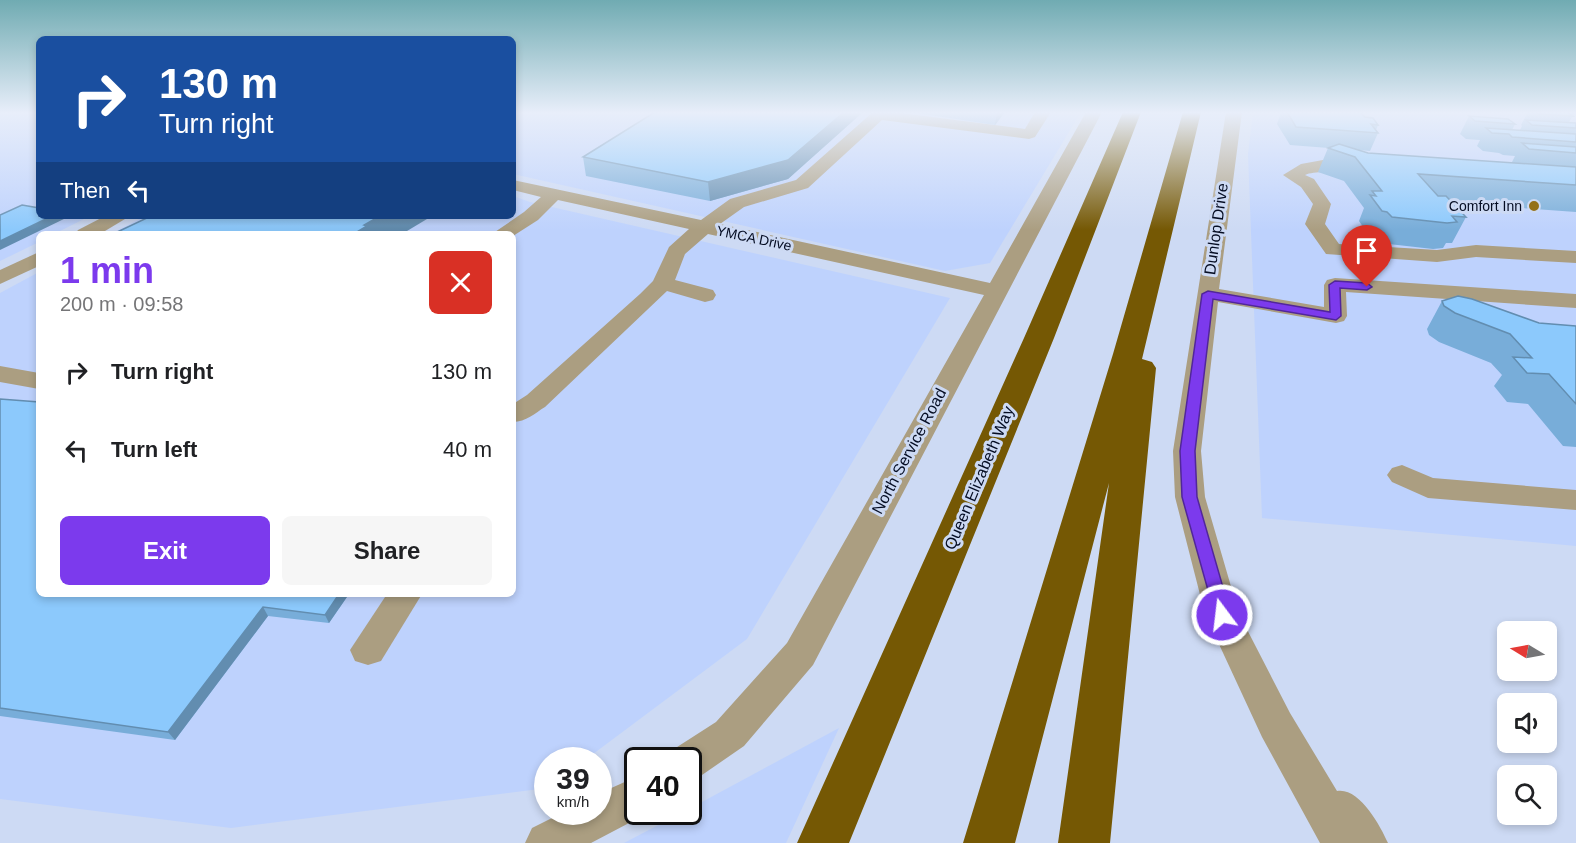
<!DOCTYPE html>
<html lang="en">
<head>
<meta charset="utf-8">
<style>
	body { margin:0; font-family:Arial,sans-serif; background:#f6f6f6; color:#202124; height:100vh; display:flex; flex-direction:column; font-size:22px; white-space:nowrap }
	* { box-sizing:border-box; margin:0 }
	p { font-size:20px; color:#757577 }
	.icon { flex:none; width:33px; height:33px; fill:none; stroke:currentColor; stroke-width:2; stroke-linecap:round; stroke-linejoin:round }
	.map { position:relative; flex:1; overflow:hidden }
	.details { position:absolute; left:36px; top:231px; width:480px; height:366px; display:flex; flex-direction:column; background:#fff; border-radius:9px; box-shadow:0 3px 9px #0003 }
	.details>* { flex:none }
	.hud { position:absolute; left:36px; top:36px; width:480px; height:183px; border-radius:9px; box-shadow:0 3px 9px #0003; background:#1a4fa0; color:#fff; overflow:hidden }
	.needle { width:39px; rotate:280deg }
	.fabs { position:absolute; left:1497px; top:621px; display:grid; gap:12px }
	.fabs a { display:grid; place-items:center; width:60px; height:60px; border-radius:9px; background:#fff; box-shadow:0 3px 9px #0003; font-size:30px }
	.speed { position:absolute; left:534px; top:747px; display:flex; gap:12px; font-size:30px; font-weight:700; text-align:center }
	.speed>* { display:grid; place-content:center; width:78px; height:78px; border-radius:50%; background:#fff; box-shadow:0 3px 9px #0003; line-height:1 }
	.speed small { font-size:15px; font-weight:400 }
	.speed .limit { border:3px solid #111; border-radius:9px; background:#fff; color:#111 }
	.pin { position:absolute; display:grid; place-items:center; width:51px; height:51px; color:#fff; margin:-62px -26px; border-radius:50% 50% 50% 0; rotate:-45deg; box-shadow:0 0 6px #0007 }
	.pin .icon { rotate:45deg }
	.me { position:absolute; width:66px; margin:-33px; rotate:345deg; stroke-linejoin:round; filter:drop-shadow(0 0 4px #0008) }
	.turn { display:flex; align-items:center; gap:21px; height:126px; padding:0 24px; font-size:27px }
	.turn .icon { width:78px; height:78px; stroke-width:2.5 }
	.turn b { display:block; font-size:42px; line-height:51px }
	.then { display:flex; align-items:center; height:57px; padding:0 24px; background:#0003; gap:12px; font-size:22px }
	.round { display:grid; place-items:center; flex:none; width:63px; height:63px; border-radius:9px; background:#f6f6f6 }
	.head { display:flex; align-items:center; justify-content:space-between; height:102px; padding:0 24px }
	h1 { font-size:36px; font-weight:700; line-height:45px; color:#7c3aed }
	.button { display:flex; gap:12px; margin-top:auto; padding:12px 24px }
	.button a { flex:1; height:69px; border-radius:9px; background:#7c3aed; color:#fff; font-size:24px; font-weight:700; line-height:69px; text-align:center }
	.button a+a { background:#f6f6f6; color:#202124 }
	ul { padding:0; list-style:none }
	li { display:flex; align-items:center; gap:18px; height:78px; padding:0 24px }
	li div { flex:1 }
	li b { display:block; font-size:22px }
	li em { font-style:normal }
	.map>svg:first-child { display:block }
	.built { fill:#bed2fd }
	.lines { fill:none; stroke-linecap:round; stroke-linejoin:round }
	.minor { fill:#ab9e81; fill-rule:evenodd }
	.highway { fill:#755804; fill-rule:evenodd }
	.wall { fill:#78add9 }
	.shaded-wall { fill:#628db0 }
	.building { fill:#8cc9fc; stroke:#628db0; stroke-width:1.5 }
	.route { fill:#7c3aed; stroke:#51269a; stroke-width:1.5 }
	.poi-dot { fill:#947119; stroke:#cddaf4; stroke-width:2 }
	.labels { text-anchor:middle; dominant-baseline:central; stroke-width:6; stroke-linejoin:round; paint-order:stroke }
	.far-poi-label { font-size:14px; fill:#050d23; stroke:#cddaf4; text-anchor:end }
	.far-street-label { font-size:14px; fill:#050d23; stroke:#cddaf4 }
	.street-label { font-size:16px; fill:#050d23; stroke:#cddaf4 }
</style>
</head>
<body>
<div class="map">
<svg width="1576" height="843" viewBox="0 0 1576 843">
	<rect width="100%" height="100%" fill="#cddaf4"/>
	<!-- built -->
	<g class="built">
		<path d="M0,112h39v104h51l-36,18h-15v8l-39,19z"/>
		<path d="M513,112h568l-91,151 -45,8 -432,-97z"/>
		<path d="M1253,112h308l15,6v428l-314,-28 -14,-364z"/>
		<path d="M513,196l17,6 420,96 -203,341 -162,121h-37l-1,28 -316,40 -231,-29v-506l39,-21v322h474v-360h-402l34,-18h368z"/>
		<path d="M839,728l-53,115h-162l59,-31h5l1,-3z"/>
	</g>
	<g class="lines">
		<!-- minor -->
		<g class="minor">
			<path d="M873,112h20l132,17 10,-17h16l-16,25 -6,2 -147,-19 -74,68 -64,19 -24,17 270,59 96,-171h16l-289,553 -69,81 -42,29 -14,5v-20h-19l5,-11 42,-27 71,-79 197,-348 -276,-61 -23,20 -10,26 38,10 3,5 -3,5 -8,2 -38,-11 -122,116c-10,6 -19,15 -32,15v-18l14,-9 113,-101 13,-13 16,-34 20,-18 -131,-29 -20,20 -25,16 -21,-2 32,-22 17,-15 -28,-7v-10l188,40 29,-21 66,-19z"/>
			<path d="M1226,112h16l-23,177 105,18v-22l3,-5 8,-2 241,16v14l-230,-16 1,24 -3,5 -8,2 -118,-21 -17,149 4,46 34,117 51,99 47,78c22,-4 43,34 51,52h-68l-58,-106 -57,-123 -30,-117 -2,-46z"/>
			<path d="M1323,160l34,3 9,5c-8,10 -46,0 -61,7l9,4 17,25 -6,20 14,20 98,6 39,-5 100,6v12l-100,-6 -39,5 -111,-8 -21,-30 8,-20 -12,-17 -18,-12 18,-11z"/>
			<path d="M105,216h25l-30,18h-25l3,-4z"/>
			<path d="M39,252v14l-39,18v-14z"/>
			<path d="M0,366l39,7v16l-39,-7z"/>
			<path d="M1402,465l31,13 143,12v20l-148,-12 -36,-16 -5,-7 5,-7z"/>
			<path d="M387,594h35l-41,67 -13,4 -13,-4 -5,-11z"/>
			<path d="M638,776v36h12l-59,31h-66l7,-15 32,-16h34v-18z"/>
		</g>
		<!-- highway -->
		<g class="highway">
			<path d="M1123,112h18l-87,226 -205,505h-52l227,-505z"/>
			<path d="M1183,112h18l-59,247 10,3 4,6 -46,475h-52l51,-360 -94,360h-52l150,-489z"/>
		</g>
	</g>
	<!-- wall -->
	<g class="wall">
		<path d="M655,112h208l-75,67 -78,22 -124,-25 -3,-19z"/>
		<path d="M910,112h95l-10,13z"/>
		<path d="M1281,112h79l5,5 13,8 -2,5 2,3 -8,18 -11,-1 9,3 144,10v-1l3,-6 -12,-1 -4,-2 -16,-2 -6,-5 3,-6 -14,-1 -6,-5 9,-18 46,8 -3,6h8l2,-4 -1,-1 7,-13h47l-6,10 7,1v89l-124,-9 14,14 -14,26h-6l-3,5 -10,1 -53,-6 -5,-5 -5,-1 -11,-16 5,-13 -20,-27 -26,-9 10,-24h1l-39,-3 -13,-21z"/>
		<path d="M1442,301l97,22 37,3v121l-13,-1 -35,-42 -21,-2 -13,-16 8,-11 -11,-12 -52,-21 -10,-7 -2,-6z"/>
		<path d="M0,399l39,195h310l-20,29 -61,-7 -93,124 -175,-24z"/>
	</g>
	<!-- shaded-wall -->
	<g class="shaded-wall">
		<path d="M844,112h19l-75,67 -78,22 -2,-19z"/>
		<path d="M997,112h8l-10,13z"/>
		<path d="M52,216h13l1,2 -66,32v-9z"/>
		<path d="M380,216h52l-30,18h-46l-1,-1 9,-8z"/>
		<path d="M339,594h10l-20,29 -4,-8z"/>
		<path d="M263,607l5,9 -93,124 -7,-8z"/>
	</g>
	<!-- building -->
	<g class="building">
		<path d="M655,112h189l-56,48 -80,22 -125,-25z"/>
		<path d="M1287,112h73l5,5 8,1 5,7 -7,-1 7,9 -82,-6z"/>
		<path d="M1536,112h31l6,4 -34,-2z"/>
		<path d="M1469,116l39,3 7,5 -40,-3z"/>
		<path d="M1526,120l50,3v5l-44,-3z"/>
		<path d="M1486,128l90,6v8l-64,-5 -3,-3 -17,-1z"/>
		<path d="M1522,143l54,4v6l-47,-4z"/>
		<path d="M1339,144l29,9 208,14v18l-158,-11 20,22h8l20,21 -14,-1 5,6 -10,1 -55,-6 -5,-5 -5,-1 -12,-16 6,1 -4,-5h10l-27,-34 -27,-9z"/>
		<path d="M22,205l17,3v8h13l-52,25v-26z"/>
		<path d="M151,216h229l-16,9 3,1 -12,7 6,1h-248z"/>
		<path d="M1458,296l14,3 67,24 37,3v78l-27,-30 -22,-1 -14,-16 19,1 -22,-24 -55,-21 -11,-7 -2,-5z"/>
		<path d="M0,399l39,3v192h300l-14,21 -62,-8 -95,125 -168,-24z"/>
	</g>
	<!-- sky -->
	<linearGradient id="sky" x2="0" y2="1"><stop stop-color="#70abb2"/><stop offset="0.49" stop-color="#e8eefa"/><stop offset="1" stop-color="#e8eefa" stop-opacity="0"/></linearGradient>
	<rect width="1576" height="230" fill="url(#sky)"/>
	<!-- route -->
	<path class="route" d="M1335,281l32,2 5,4 -5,3 -27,-2 1,28 -5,4 -123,-21 -18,152 2,46 34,118 -3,4h-12l-34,-122 -2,-46 22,-157 6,-3 122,21 -1,-27z"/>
	<!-- markers -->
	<circle class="poi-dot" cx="1534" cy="206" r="6"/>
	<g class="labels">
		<!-- far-poi labels -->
		<g class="far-poi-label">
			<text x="1522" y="206">Comfort Inn</text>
		</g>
		<!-- far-street labels -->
		<g class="far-street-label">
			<text transform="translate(754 238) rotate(12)">YMCA Drive</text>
		</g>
		<!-- street labels -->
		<g class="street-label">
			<text transform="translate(1216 229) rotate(-82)">Dunlop Drive</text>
			<text transform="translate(909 451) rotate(-62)">North Service Road</text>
			<text transform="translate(979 478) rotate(-67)">Queen Elizabeth Way</text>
		</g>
	</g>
</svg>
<div class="fabs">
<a><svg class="needle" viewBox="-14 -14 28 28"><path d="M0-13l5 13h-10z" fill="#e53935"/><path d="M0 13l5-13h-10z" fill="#757577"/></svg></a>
<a><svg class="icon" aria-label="sound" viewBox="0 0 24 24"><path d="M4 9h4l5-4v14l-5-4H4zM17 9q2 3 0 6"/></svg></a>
<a><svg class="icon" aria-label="search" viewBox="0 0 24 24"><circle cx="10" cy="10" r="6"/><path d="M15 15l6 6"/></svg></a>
</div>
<div class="speed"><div>39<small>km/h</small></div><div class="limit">40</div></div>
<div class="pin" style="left:1367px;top:287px;background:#d93025"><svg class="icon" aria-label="arrive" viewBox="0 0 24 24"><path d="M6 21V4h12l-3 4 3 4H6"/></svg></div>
<svg class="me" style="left:1222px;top:615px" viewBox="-20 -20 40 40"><circle r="17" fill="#7c3aed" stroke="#fff" stroke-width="3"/><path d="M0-11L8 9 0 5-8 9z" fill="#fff"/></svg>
<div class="hud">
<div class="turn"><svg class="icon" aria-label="right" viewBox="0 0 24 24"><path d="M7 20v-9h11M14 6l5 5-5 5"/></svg><div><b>130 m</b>Turn right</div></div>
<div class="then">Then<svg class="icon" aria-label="left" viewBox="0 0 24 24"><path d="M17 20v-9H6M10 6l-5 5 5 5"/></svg></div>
</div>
<section class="details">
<div class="head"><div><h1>1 min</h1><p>200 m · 09:58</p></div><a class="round" style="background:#d93025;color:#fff"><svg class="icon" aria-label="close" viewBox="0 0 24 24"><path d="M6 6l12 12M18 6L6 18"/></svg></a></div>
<ul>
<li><svg class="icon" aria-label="right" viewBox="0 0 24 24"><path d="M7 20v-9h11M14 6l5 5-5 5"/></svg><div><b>Turn right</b></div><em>130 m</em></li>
<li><svg class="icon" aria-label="left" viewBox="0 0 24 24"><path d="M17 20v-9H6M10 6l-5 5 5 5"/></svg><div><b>Turn left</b></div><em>40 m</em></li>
</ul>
<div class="button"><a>Exit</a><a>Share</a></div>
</section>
</div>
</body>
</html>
